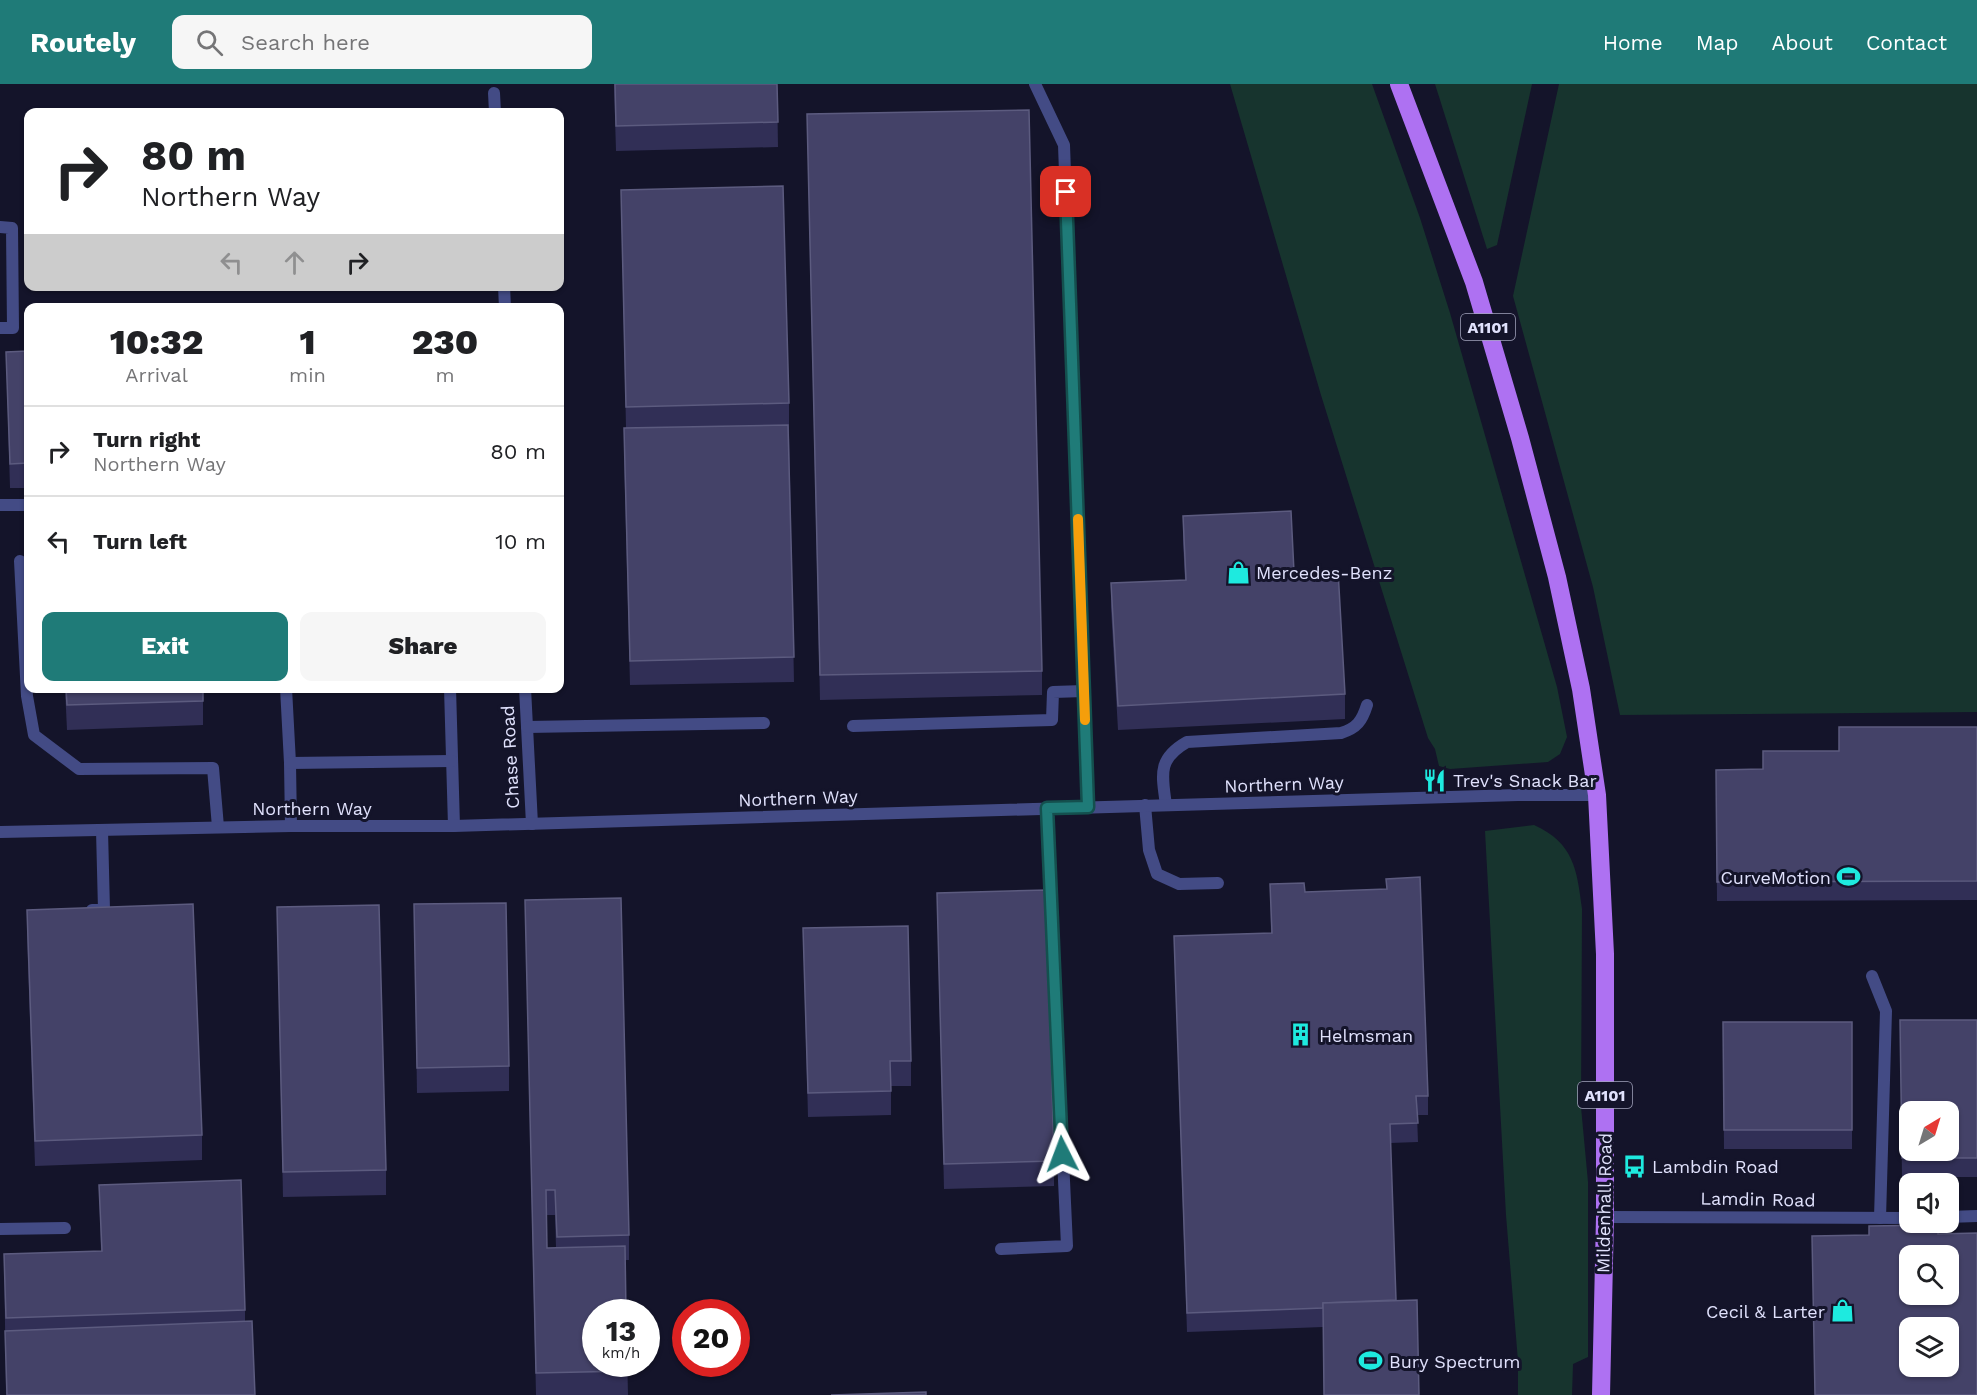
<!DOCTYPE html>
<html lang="en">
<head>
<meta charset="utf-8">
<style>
	body { margin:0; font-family:"Work Sans",sans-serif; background:#f6f6f6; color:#202124; height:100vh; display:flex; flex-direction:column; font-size:22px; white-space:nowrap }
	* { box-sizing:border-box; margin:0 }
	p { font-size:20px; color:#757577 }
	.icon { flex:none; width:33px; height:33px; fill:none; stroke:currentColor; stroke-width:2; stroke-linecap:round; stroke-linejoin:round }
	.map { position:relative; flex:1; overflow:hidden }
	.sheet { position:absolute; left:24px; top:219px; width:540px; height:390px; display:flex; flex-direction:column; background:#fff; border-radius:12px; box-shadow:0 2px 4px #0004 }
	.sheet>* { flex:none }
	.banner { position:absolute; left:24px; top:24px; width:540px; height:183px; border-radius:12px; box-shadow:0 2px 4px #0004; background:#fff; color:#202124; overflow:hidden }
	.needle { width:39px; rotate:38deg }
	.fabs { position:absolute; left:1899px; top:1017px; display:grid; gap:12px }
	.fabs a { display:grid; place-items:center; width:60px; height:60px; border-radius:12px; background:#fff; box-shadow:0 2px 4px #0004; font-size:30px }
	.speed { position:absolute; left:582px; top:1215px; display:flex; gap:12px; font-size:30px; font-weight:700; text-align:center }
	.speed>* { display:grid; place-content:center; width:78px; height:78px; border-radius:50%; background:#fff; box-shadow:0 2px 4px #0004; line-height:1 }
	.speed small { font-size:15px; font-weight:400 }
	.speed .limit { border:9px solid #d22; background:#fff; color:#111 }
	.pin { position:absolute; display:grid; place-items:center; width:51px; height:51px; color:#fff; margin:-26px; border-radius:12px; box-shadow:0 3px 9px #0006 }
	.me { position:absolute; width:66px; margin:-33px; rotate:357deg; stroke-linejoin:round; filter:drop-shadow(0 0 4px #0008) }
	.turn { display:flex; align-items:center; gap:21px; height:126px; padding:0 18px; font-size:27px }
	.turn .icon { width:78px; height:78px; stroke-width:2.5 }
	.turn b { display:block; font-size:42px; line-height:51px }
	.lanes { display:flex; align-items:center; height:57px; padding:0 18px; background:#0003; justify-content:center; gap:30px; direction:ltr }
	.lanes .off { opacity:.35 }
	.eta { display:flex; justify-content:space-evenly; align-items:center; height:102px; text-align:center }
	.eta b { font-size:36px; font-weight:800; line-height:42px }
	.cta { display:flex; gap:12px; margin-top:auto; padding:12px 18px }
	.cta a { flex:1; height:69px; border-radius:12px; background:#1f7b78; color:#fff; font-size:24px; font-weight:800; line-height:69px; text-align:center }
	.cta a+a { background:#f6f6f6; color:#202124 }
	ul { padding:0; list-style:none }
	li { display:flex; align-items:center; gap:18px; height:90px; padding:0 18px; border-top:2px solid #e0e0e0 }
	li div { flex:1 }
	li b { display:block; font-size:22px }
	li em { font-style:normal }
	header { display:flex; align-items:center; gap:36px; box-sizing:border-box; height:84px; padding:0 30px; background:#1f7b78; color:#fff }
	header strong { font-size:28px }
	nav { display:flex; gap:33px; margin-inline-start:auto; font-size:21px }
	.search { width:420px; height:54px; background:#f6f6f6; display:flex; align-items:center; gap:15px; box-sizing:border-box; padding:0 21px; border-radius:12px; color:#757577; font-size:22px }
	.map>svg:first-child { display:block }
	.green { fill:#17342e }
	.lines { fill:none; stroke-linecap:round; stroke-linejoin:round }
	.lane { stroke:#434b85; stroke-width:12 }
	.primary { stroke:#ae71f2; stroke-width:18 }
	.wall { fill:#312f56; fill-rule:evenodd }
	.building { fill:#444268; stroke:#5c5b7f; stroke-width:1.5; fill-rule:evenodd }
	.route-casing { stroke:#14504e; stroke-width:15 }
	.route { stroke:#1f7b78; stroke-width:10 }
	.slow { stroke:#f59e0b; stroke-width:10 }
	.labels { text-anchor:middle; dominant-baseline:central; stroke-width:6; stroke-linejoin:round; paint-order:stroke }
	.shield { fill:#14142a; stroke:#a3a4bd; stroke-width:1.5 }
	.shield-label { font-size:16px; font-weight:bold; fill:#e0e1fc }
	.poi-label { font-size:18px; fill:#e0e1fc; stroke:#14142a; text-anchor:start }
	.street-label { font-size:18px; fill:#e0e1fc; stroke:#14142a }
</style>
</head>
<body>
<header>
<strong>Routely</strong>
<div class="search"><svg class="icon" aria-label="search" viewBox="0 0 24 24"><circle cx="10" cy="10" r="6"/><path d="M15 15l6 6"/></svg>Search here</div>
<nav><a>Home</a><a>Map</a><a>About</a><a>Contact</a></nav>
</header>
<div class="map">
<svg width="1977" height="1311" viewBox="0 0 1977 1311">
	<rect width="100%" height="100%" fill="#14142a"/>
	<!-- green -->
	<g class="green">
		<path d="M1230,0h142l48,134 30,95 107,374 10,50 -7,17 -12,8 -98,7 -11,-3 -4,-17 -7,-11 -107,-343z"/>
		<path d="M1435,0h97l-35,161 -10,4z"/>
		<path d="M1559,0h418v628l-357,3 -27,-128 -80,-291z"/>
		<path d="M1534,741c40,18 43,45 48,84l-1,198 7,75v175l-15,7 -1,31h-54v-34l-12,-146 -21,-384z"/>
	</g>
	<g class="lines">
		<!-- lane -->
		<g class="lane">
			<path d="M1035,0l29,61 24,662"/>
			<path d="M494,9l1,19"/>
			<path d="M0,143l12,1 1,100h-13"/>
			<path d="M504,202l1,22"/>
			<path d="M0,421h28"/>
			<path d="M20,477l7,135 7,39 45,34 134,-1 5,59"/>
			<path d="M286,604l4,75 1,63"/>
			<path d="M450,604l4,138"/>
			<path d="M525,604l7,136"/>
			<path d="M853,642l199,-6 1,-28 31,-1"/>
			<path d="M527,643l237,-4"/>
			<path d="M290,679l162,-2"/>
			<path d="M1145,721l4,45 8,24 22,10 39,-1"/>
			<path d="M1166,721c-4,-30 -9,-46 21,-63l154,-9c16,-5 21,-12 26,-28"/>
			<path d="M0,748l291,-6h163l1064,-31h79"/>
			<path d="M92,826h12l-2,-80"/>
			<path d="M1872,892l14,35 -6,207"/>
			<path d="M1605,1133l305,1"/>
			<path d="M1948,1133l29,-1"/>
			<path d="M0,1145l65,-1"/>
			<path d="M1001,1165l66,-3 -20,-438"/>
		</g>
		<!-- primary -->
		<path class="primary" d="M1399,0l75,198 46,156 37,139 24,112 16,106 8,159v263l-4,178"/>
	</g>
	<!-- wall -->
	<g class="wall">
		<path d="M614,0h163l1,63 -162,4z"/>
		<path d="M807,30l235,557v24l-222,5z"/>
		<path d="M621,106l168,213v25l5,254 -164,3 -6,-232v-25h2z"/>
		<path d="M28,267v137h-18l-4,-136z"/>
		<path d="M1183,432l111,56 51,122v25l-227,11 -7,-122v-25l74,-3 -2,-39z"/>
		<path d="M65,604h138v37l-136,5z"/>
		<path d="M1977,643v173l-260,1 -1,-131 47,-1 76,-18z"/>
		<path d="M1270,800l35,8 123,204v19h-11l1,27 -28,1 -67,184 -136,5 -13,-396 97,-3z"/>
		<path d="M937,809l117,268v25l-110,3z"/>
		<path d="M525,816l104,335v25h-4l3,135h-92zM546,1131h9l1,33h-9z"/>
		<path d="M414,820l95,162v25l-92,2z"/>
		<path d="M277,823l109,263v25l-103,2z"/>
		<path d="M27,826l175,225v25l-167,6 -8,-232z"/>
		<path d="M803,844l108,133v25h-20v29l-83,2z"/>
		<path d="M1900,936h77v157h-75z"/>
		<path d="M1723,938h129v127h-128z"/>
		<path d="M99,1101l146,125v12l10,73h-249l-2,-141 97,-3z"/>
	</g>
	<!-- building -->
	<g class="building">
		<path d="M615,0h162l1,38 -162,4z"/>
		<path d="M1029,26l13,561 -222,4 -13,-561z"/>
		<path d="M783,102l6,217 -163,4 -5,-217z"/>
		<path d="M28,267v112l-18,1 -4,-112z"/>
		<path d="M788,341l6,232 -164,4 -6,-233z"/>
		<path d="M1291,427l3,61 44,-2 7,124 -227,12 -7,-123 75,-3 -3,-64z"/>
		<path d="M66,604h137v13l-136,4z"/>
		<path d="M1839,643h138v154l-260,1 -1,-112 47,-1v-18h76z"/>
		<path d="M1420,793l8,219h-12l2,27 -28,1 6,176 -73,3v5l-136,5 -13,-377 98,-3 -2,-49 34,-1 1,9 82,-3 -1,-10z"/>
		<path d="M1047,806l7,271 -110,3 -7,-271z"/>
		<path d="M621,814l8,337 -72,2 -2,-47h-9l1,58 78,-2 1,66h-30v52h31l1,7 -92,2 -11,-473z"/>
		<path d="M506,819l3,163 -92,2 -3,-164z"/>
		<path d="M193,820l9,231 -167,6 -8,-231z"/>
		<path d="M379,821l7,265 -103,2 -6,-265z"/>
		<path d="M908,842l3,135h-21l1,30 -83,2 -5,-165z"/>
		<path d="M1900,936h77v138h-75zM1910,1028h38v38h-38z"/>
		<path d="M1723,938h129v108h-128z"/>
		<path d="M241,1096l4,130 -239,8 -2,-64 98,-3 -3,-66z"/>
		<path d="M1938,1141v9l39,-1v162h-162l-3,-159 57,-1v-9zM1910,1172h38v38h-38zM1910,1244h38v38h-38z"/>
		<path d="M1417,1216l2,95h-95l-1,-92z"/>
		<path d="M252,1237l3,74h-248l-2,-64z"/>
		<path d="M926,1308v3h-95z"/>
	</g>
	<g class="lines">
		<defs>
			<path id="route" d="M1062,1070l-15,-346 41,-1 -22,-615"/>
		</defs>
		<!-- route casing -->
		<use href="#route" class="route-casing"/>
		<!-- route -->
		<use href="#route" class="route"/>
		<!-- slow -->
		<path class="slow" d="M1078,435l7,201"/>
	</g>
	<!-- icons -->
	<defs>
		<symbol id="shop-bare" viewBox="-9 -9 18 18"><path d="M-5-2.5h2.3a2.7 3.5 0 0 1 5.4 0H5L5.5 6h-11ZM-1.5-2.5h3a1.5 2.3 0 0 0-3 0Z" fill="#1eeadf" stroke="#14142a" stroke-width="2.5" paint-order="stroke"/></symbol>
		<symbol id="restaurant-bare" viewBox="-9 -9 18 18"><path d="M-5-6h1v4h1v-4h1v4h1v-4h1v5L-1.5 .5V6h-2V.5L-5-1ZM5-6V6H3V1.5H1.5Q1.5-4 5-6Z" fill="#1eeadf" stroke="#14142a" stroke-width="2.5" paint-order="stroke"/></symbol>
		<symbol id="stadium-bare" viewBox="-9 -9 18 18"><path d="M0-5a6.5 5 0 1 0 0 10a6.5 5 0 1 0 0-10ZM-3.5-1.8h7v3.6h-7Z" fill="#1eeadf" stroke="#14142a" stroke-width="2.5" paint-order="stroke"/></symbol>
		<symbol id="building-bare" viewBox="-9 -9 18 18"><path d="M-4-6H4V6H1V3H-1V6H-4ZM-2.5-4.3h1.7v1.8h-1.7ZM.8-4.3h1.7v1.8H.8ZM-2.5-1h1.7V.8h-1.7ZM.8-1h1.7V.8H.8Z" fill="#1eeadf" stroke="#14142a" stroke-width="2.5" paint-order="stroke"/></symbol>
		<symbol id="bus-bare" viewBox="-9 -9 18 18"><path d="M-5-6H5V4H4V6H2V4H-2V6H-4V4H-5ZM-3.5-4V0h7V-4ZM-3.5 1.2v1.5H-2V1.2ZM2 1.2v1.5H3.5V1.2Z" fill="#1eeadf" stroke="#14142a" stroke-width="2.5" paint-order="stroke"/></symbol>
	</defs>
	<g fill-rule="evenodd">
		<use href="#shop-bare" x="1222" y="472" width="33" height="33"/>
		<use href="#restaurant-bare" x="1418" y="680" width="33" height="33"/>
		<use href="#stadium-bare" x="1832" y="776" width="33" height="33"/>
		<use href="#building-bare" x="1284" y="934" width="33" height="33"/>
		<use href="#bus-bare" x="1618" y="1066" width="33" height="33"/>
		<use href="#shop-bare" x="1826" y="1210" width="33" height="33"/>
		<use href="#stadium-bare" x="1354" y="1260" width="33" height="33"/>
	</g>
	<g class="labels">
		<!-- shield labels -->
		<g class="shield">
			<rect x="1461" y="230" width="54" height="26" rx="4.5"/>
			<rect x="1578" y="998" width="54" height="26" rx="4.5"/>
		</g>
		<g class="shield-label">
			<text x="1488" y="243">A1101</text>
			<text x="1605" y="1011">A1101</text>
		</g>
		<!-- poi labels -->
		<g class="poi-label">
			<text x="1256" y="488">Mercedes-Benz</text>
			<text x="1453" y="696">Trev's Snack Bar</text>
			<text x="1831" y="793" text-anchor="end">CurveMotion</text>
			<text x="1319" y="951">Helmsman</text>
			<text x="1652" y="1082">Lambdin Road</text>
			<text x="1825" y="1227" text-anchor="end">Cecil &amp; Larter</text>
			<text x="1389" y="1277">Bury Spectrum</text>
		</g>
		<!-- street labels -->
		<g class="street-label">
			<text transform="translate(510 673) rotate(-93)">Chase Road</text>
			<text transform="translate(1284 700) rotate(-2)">Northern Way</text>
			<text transform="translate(798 714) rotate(-2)">Northern Way</text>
			<text x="312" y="724">Northern Way</text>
			<text transform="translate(1758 1115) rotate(1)">Lamdin Road</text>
			<text transform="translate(1604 1119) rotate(-89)">Mildenhall Road</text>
		</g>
	</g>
</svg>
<div class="fabs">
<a><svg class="needle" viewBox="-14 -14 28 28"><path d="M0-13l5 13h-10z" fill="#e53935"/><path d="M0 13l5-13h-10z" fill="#757577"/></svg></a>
<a><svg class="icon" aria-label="sound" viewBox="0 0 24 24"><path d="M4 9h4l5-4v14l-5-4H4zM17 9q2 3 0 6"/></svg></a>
<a><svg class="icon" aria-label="search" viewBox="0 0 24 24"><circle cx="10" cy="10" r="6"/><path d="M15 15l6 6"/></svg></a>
<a><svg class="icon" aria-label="layers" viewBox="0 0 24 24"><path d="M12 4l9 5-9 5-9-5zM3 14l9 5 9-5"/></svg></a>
</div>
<div class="speed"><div>13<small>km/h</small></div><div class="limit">20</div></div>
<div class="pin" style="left:1066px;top:108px;background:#d93025"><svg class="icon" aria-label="arrive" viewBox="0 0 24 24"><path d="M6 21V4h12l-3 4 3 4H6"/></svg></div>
<svg class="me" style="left:1062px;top:1070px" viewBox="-20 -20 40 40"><path d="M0-17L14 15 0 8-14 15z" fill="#1f7b78" stroke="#fff" stroke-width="4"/></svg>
<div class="banner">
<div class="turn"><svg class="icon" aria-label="right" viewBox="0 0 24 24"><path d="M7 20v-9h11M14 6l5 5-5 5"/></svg><div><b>80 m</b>Northern Way</div></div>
<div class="lanes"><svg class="icon off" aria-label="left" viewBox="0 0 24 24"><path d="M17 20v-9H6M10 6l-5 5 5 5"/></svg><svg class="icon off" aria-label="ahead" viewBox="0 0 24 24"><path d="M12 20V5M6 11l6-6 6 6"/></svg><svg class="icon" aria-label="right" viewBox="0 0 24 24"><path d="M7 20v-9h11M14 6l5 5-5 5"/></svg></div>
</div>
<section class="sheet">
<div class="eta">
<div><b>10:32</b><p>Arrival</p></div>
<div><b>1</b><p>min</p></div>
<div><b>230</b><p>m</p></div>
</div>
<ul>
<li><svg class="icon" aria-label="right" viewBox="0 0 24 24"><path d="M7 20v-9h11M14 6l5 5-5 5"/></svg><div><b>Turn right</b><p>Northern Way</p></div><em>80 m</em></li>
<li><svg class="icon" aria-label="left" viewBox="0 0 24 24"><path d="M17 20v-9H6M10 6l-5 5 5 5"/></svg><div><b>Turn left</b></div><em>10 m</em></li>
</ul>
<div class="cta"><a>Exit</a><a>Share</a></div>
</section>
</div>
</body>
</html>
